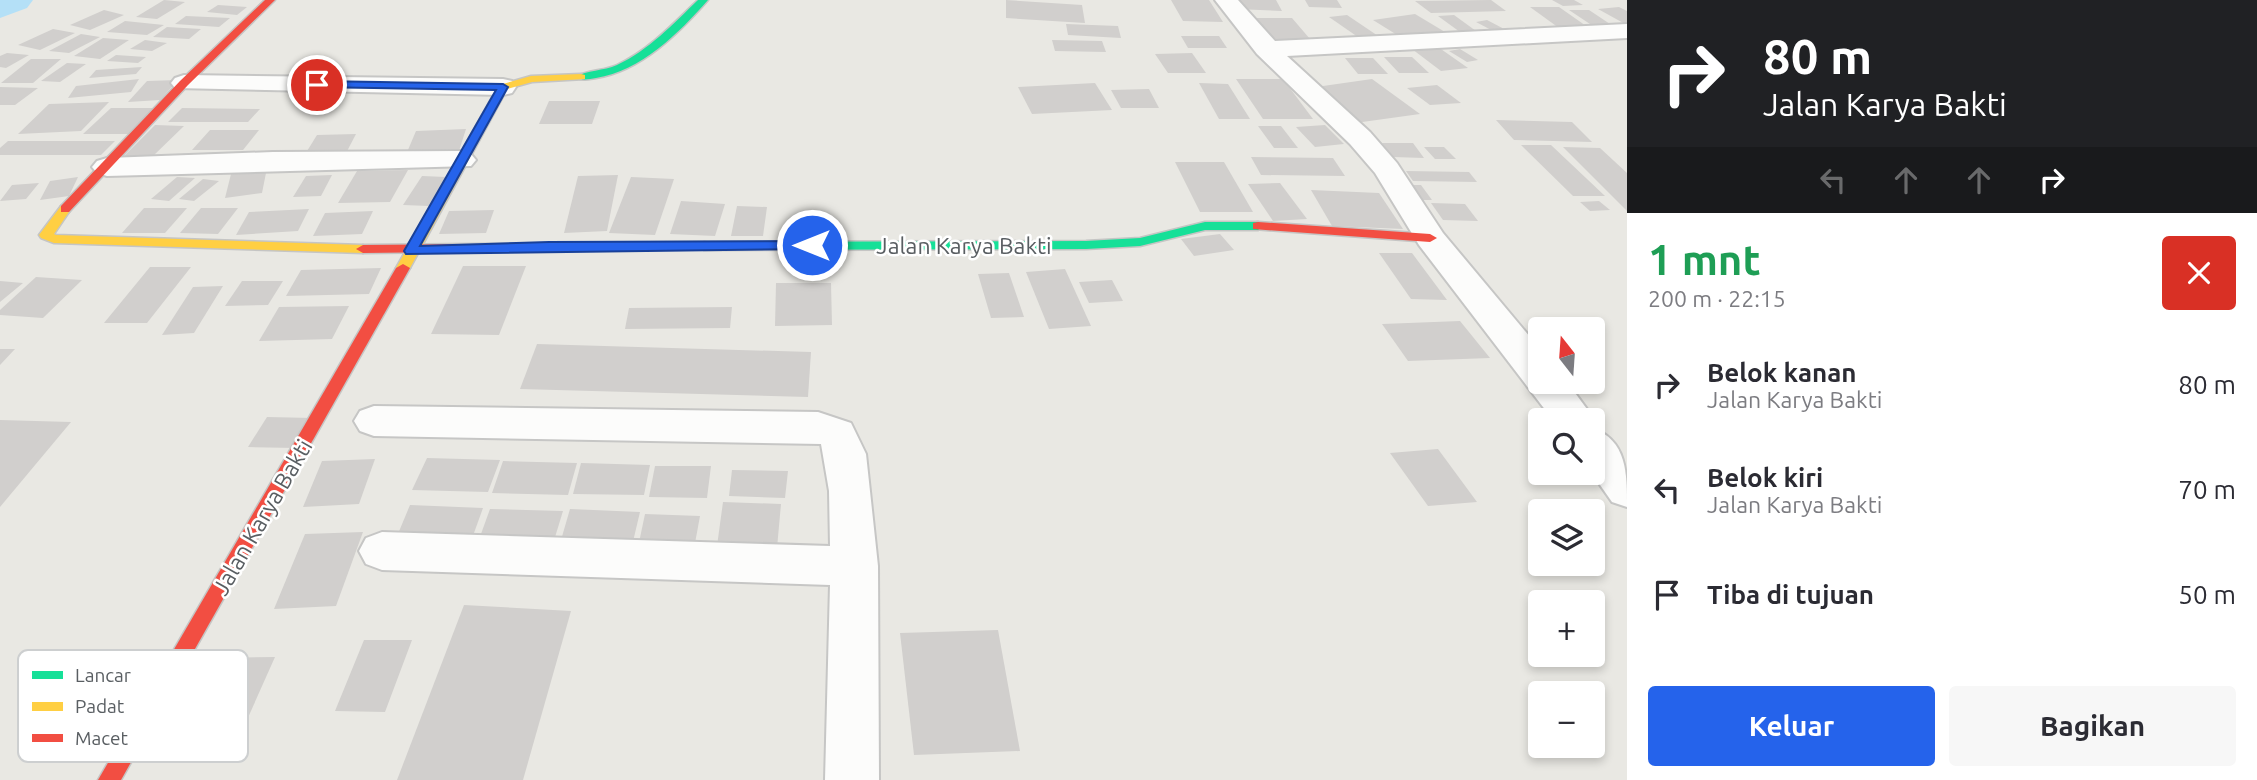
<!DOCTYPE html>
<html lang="id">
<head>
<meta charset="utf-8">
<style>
	body { margin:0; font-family:Ubuntu,sans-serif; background:#f7f7f7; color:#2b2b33; height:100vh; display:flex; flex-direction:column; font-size:26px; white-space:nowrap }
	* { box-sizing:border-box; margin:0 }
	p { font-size:23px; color:#7c7c81 }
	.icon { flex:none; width:38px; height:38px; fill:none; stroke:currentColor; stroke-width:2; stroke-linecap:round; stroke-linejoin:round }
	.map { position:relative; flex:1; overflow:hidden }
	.side { display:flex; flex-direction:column; background:#fff; width:630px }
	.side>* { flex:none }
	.guide { background:#202124; color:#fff; overflow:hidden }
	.needle { width:46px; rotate:343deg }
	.buttons { position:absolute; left:1528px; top:317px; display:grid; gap:14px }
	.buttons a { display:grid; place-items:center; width:77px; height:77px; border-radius:7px; background:#fff; box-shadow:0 4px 10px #0003; font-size:35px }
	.pin { position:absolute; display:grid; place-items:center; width:60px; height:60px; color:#fff; margin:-30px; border:4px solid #fff; border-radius:50%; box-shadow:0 2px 7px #0007 }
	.me { position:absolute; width:77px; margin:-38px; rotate:270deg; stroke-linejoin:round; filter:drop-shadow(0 0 5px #0008) }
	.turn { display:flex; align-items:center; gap:24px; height:147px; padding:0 21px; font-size:32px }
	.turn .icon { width:91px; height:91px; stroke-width:2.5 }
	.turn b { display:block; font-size:49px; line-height:60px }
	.lanes { display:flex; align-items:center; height:66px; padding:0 21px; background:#0003; justify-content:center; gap:35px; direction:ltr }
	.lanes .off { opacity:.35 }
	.round { display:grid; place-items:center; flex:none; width:74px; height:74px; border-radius:7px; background:#f7f7f7 }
	.overview { display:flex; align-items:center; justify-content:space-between; height:119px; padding:0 21px }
	h1 { font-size:42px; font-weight:700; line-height:52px; color:#1e9e55 }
	.cta { display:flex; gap:14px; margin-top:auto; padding:14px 21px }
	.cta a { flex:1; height:80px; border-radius:7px; background:#2563eb; color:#fff; font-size:28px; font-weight:700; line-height:80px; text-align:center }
	.cta a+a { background:#f7f7f7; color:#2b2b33 }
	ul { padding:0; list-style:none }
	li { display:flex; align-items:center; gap:21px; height:105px; padding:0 21px }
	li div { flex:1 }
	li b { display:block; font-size:26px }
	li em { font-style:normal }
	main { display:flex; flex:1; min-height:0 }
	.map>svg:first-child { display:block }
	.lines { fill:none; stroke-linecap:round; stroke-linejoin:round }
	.river { fill:#b4e0f7; fill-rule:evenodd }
	.building { fill:#d1cfcd }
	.street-casing { stroke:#c6c6c5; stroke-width:4 }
	.fast-casing { stroke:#c5c5c4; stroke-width:3 }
	.slow-casing { stroke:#c5c5c4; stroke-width:3 }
	.jam-casing { stroke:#c5c5c4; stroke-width:3 }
	.street { fill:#fcfcfb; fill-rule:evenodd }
	.fast { fill:#16e098; fill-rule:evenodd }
	.slow { fill:#ffcf43; fill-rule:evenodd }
	.jam { fill:#f24e42; fill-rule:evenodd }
	.route { fill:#2563eb; stroke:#184099; stroke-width:2 }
	.labels { text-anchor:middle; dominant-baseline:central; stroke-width:5; stroke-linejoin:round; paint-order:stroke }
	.street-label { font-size:23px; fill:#595e62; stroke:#fff }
	.key { fill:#fff; stroke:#cdcfd0; stroke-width:2 }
	.key-label { font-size:19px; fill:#595e62 }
</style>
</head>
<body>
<main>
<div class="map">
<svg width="1627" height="780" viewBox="0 0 1627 780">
	<rect width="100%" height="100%" fill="#e9e8e3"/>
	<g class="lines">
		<!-- river -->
		<path class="river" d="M0,0h33l-6,8 -27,10z"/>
	</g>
	<!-- building -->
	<g class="building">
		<path d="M164,0l21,2 -28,17 -21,-2z"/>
		<path d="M1006,0l76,5 3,18 -79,-5z"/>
		<path d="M1171,0h38l14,22 -40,-1z"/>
		<path d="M1232,0h44l6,11 -46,-2z"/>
		<path d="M1305,0h32l5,8 -33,-1z"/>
		<path d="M1491,0l15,11 -75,2 -16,-12z"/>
		<path d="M1552,0h22l9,5 -20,1z"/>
		<path d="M218,5l29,2 -10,8 -30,-3z"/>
		<path d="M1530,7h29l30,21h-30z"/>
		<path d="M1619,7l8,4v14l-29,-16z"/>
		<path d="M104,10l20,5 -34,15 -20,-5z"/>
		<path d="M1569,10h20l21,14h-20z"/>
		<path d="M1415,14l30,18 -43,6 -29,-18z"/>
		<path d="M1347,15l40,27 -19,2 -39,-27z"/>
		<path d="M1454,15l22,16 -16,1 -22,-16z"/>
		<path d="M186,16l44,2 -11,9 -44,-3z"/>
		<path d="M1245,18h47l18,21h-49z"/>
		<path d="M1487,20l21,11 -11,2 -21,-11z"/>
		<path d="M125,21l39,4 -17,10 -40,-3z"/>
		<path d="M1066,24l52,2 3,12 -53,-3z"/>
		<path d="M167,27l34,2 -12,10 -36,-2z"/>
		<path d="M53,29l22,4 -35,17 -22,-5z"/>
		<path d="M81,34l19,3 -31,16 -20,-2z"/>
		<path d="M1181,36h38l8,12h-39z"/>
		<path d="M103,38l26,2 -29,19 -26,-3z"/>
		<path d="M145,40l22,3 -15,8 -22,-2z"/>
		<path d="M1052,40l50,1 4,11 -51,-1z"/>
		<path d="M1438,47l30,21 -27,3 -29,-22z"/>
		<path d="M1460,49l18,11 -11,2 -18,-11z"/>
		<path d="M7,53l22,2 -23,13 -6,-1v-11z"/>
		<path d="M1192,53l14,20h-38l-13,-19z"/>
		<path d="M116,55l30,2 -8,6 -31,-2z"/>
		<path d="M1384,57h28l17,16h-30z"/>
		<path d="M1345,58h28l15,16h-30z"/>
		<path d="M31,59h30l-28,24h-32z"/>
		<path d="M67,63l19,1 -26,18 -19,-1z"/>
		<path d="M142,67l-6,7 -47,4 7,-8z"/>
		<path d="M139,79l-8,13 -63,6 8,-12z"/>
		<path d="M1236,79h47l30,40h-50z"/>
		<path d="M1372,79l48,35 -65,9 -46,-35z"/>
		<path d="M178,80l-18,20 -32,2 19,-21z"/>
		<path d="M1095,83l17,27 -80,4 -14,-27z"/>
		<path d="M1199,83l29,1 22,35h-31z"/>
		<path d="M1437,85l24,18 -31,2 -23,-17z"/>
		<path d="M0,87l38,1 -23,17h-15z"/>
		<path d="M1149,89l10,19h-38l-10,-18z"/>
		<path d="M549,101h51l-8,23h-53z"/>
		<path d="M109,102l-28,29 -63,3 31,-30z"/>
		<path d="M111,108h44l-26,26h-46z"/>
		<path d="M182,108l78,1 -12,13h-80z"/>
		<path d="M1496,120l76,2 20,20 -78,-2z"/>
		<path d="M155,125l29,1 -31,30h-29z"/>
		<path d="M1325,125l19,19 -29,3 -19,-20z"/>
		<path d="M1258,126h23l17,22h-24z"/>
		<path d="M466,129l-8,25 -53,3 11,-26z"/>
		<path d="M210,130h49l-16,20h-51z"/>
		<path d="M356,134l-11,21 -41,1 13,-21z"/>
		<path d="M8,141h107l-14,14h-101v-7z"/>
		<path d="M1382,143h31l11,15 -31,-1z"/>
		<path d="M1521,145h30l54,51h-32z"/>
		<path d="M1424,147h20l12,12h-21z"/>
		<path d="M1563,147l37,1 27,25v38z"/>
		<path d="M1251,157l82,1 12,18 -84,-1z"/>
		<path d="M1175,162h49l29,50h-53z"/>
		<path d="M267,168l-5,25 -37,5 6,-24z"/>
		<path d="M408,170l-18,32 -52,1 19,-32z"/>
		<path d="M1406,171l63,1 8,10 -64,-1z"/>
		<path d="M332,175l-11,21 -28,1 13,-21z"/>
		<path d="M618,175l-11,56 -43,2 14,-57z"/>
		<path d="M422,176l24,1 -17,29 -26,-1z"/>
		<path d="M78,177l-9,19 -29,4 10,-19z"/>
		<path d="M177,177l18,1 -26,23 -18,-2z"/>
		<path d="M631,177l43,2 -19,56 -46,-2z"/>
		<path d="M203,179l16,2 -25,20 -15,-2z"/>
		<path d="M39,183l-13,16 -26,2 12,-16z"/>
		<path d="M1280,183l27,36 -34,2 -25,-37z"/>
		<path d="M1402,185h19l11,15h-19z"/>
		<path d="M1311,190l68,3 24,36 -71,-3z"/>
		<path d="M681,201l44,3 -10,32 -45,-2z"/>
		<path d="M1599,201l11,9 -20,1 -10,-9z"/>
		<path d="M1431,203l34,1 13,17 -35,-1z"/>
		<path d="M737,206l30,1 -4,29h-32z"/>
		<path d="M144,208h43l-22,25h-43z"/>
		<path d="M201,208h37l-20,26 -38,-1z"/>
		<path d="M309,209l-11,22 -62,4 13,-23z"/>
		<path d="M494,210l-8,23 -47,1 10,-23z"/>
		<path d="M373,211l-11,23 -49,2 12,-23z"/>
		<path d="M1220,234l14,16 -40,6 -13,-17z"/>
		<path d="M1379,253h33l35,47 -36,-1z"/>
		<path d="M463,266h63l-27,69 -68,-1z"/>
		<path d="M150,267h41l-44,56h-43z"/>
		<path d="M381,268l-12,26 -83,2 15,-26z"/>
		<path d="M1065,269l26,57 -42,3 -23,-57z"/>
		<path d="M1009,273l15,44 -33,1 -13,-44z"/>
		<path d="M36,277l46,3 -39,38 -43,-3v-5z"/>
		<path d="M1112,280l11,21 -34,2 -10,-21z"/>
		<path d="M0,281l23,2 -23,19z"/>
		<path d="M242,281h41l-15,24 -43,1z"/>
		<path d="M776,283h55l1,42 -57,1z"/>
		<path d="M223,286l-29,47 -32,2 31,-48z"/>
		<path d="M349,306l-17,33 -73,2 20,-34z"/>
		<path d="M732,307l-2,21 -105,1 4,-21z"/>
		<path d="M1460,321l30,37 -82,3 -26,-37z"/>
		<path d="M537,344l274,8 -3,45 -288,-8z"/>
		<path d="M0,349h15l-15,16z"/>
		<path d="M267,417l46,1 -17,30 -48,-1z"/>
		<path d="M0,420l71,2 -71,85z"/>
		<path d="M1438,449l39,53 -49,4 -38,-53z"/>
		<path d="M427,458l73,2 -12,32 -76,-2z"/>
		<path d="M375,459l-16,45 -56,3 19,-46z"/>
		<path d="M503,461l74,2 -9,32 -76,-2z"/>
		<path d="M581,463l69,2 -6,30 -71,-1z"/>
		<path d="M655,466h56l-4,32 -58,-1z"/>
		<path d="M732,470l56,1 -3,27 -56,-2z"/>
		<path d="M723,502l58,2 -4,44 -60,-2z"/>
		<path d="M410,505l73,3 -13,36 -75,-3z"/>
		<path d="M490,509l73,2 -11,36 -75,-2z"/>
		<path d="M570,509l70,3 -9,38 -72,-3z"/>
		<path d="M645,514l55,2 -7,38 -56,-2z"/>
		<path d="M363,532l-27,74 -62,3 31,-75z"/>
		<path d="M464,605l107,6 -48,169h-126z"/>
		<path d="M998,630l22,121 -106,4 -14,-122z"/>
		<path d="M364,640h48l-27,72 -50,-1z"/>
		<path d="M275,657l-41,92 -62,1 45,-92z"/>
	</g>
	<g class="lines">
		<defs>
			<g id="street">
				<path d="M1215,0h23l37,41 352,-17v14l-340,18 83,76 27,31 46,70 97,116v33h27l28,38 -3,4v-4h-39l-134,-175 -44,-72 -25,-29 -93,-90z"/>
				<path d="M184,75l319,4 9,2 4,6 -4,6 -9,2 -328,-7 -4,-5 4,-5z"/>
				<path d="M461,151l10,3 5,6 -5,6 -364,10 -10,-3 -5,-6 5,-6 10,-3 166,-6z"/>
				<path d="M374,406l444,6 33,11 15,31 12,112 1,214h-54l5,-195 -448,-15 -16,-6 -7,-13 7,-13 16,-6 448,14 -1,-55 -8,-47 -447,-8 -14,-5 -6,-10 6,-10z"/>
				<path d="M1592,428c35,12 35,45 35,79l-15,-5 -21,-30z"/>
			</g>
			<g id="fast">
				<path d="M698,0h10c-29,33 -67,71 -112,78 -7,1 -14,3 -20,-1 10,-7 28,-6 41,-12 32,-15 56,-41 81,-65z"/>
				<path d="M1205,222h53l6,4 -6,4h-53l-65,16 -54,3 -382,1 -7,-4 7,-4 382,-1 54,-3z"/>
			</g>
			<g id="slow">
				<path d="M581,74l4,1v4l-53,3 -25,7 -97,179 -7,4 -5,-1 -2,-3 103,-183 32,-9z"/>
				<path d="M65,205l6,4 -17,25 2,1 307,10 7,4 -7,4 -309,-10 -13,-5 -2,-3 22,-29z"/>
			</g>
			<g id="jam">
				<path d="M265,0h10l-87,85 -119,127h-8v-6l119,-125z"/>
				<path d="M1258,222l172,12 7,4 -7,4 -177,-13v-6z"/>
				<path d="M704,242l5,1v6l-346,4 -7,-4 7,-4z"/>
				<path d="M403,264l7,4 -289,512h-23l298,-512z"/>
			</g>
		</defs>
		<!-- street casing -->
		<use href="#street" class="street-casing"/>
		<!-- fast casing -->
		<use href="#fast" class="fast-casing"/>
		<!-- slow casing -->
		<use href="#slow" class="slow-casing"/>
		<!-- jam casing -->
		<use href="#jam" class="jam-casing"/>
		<!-- street -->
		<use href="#street" class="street"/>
		<!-- fast -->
		<use href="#fast" class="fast"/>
		<!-- slow -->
		<use href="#slow" class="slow"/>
		<!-- jam -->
		<use href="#jam" class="jam"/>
	</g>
	<!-- route -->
	<path class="route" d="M317,81l186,3 5,3 -88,159 129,-4 263,-1 7,4 -7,4 -406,5 -2,-3 92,-161 -183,-3 -2,-2z"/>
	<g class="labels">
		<!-- street labels -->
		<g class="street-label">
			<text x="964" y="245">Jalan Karya Bakti</text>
			<text transform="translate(262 517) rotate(-60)">Jalan Karya Bakti</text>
		</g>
	</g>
	<!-- legend -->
	<rect x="18" y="650" width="230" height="112" rx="10" class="key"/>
	<rect x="32" y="671" width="31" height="8" fill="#16e098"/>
	<rect x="32" y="702" width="31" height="9" fill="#ffcf43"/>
	<rect x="32" y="734" width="31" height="8" fill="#f24e42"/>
	<g class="key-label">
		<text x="75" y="682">Lancar</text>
		<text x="75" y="713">Padat</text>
		<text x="75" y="745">Macet</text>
	</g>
</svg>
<div class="buttons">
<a><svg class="needle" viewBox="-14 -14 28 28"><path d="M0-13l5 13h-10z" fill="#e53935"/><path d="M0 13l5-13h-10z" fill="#7c7c81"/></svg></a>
<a><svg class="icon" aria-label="search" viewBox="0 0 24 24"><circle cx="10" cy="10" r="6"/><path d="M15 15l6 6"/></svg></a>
<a><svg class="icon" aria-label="layers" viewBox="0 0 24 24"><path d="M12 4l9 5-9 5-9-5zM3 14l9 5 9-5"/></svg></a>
<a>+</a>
<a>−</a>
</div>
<div class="pin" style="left:317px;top:85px;background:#d93025"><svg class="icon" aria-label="arrive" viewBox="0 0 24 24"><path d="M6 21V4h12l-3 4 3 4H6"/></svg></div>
<svg class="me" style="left:812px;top:245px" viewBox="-20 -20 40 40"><circle r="17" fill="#2563eb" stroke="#fff" stroke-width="3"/><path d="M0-11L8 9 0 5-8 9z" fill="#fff"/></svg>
</div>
<section class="side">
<div class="guide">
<div class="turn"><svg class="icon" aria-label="right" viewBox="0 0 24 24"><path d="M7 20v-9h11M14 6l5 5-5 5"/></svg><div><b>80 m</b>Jalan Karya Bakti</div></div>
<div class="lanes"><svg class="icon off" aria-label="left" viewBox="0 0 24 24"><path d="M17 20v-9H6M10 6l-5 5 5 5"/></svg><svg class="icon off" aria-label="ahead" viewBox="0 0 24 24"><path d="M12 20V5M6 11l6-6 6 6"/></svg><svg class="icon off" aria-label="ahead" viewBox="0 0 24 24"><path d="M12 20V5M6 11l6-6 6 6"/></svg><svg class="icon" aria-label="right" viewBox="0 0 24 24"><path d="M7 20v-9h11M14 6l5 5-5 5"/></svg></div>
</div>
<div class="overview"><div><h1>1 mnt</h1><p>200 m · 22:15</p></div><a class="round" style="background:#d93025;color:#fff"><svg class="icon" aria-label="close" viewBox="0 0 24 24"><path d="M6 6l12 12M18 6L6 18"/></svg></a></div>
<ul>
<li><svg class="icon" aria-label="right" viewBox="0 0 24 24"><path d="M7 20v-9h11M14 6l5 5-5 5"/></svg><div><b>Belok kanan</b><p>Jalan Karya Bakti</p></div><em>80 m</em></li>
<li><svg class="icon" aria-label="left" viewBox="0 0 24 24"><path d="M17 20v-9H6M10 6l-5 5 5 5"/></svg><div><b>Belok kiri</b><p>Jalan Karya Bakti</p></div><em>70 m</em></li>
<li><svg class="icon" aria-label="arrive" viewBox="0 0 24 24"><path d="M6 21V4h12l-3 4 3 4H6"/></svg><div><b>Tiba di tujuan</b></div><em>50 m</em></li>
</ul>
<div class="cta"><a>Keluar</a><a>Bagikan</a></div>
</section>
</main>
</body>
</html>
